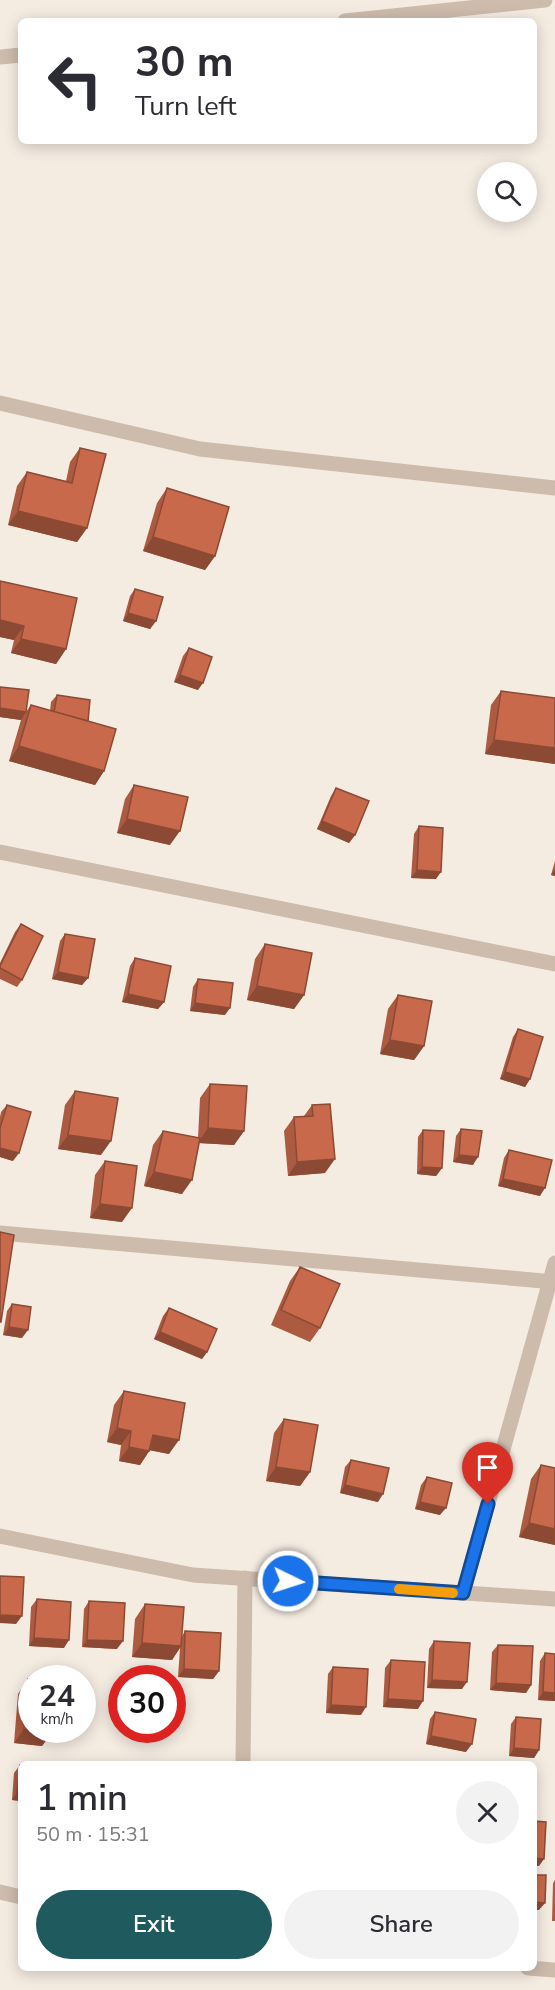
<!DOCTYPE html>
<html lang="en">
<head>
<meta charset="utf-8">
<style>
	body { margin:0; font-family:"Nunito Sans",sans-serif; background:#f2f2f3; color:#2b2b33; height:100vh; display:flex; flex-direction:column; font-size:22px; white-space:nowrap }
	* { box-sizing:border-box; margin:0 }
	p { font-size:20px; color:#7c7c81 }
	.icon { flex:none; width:33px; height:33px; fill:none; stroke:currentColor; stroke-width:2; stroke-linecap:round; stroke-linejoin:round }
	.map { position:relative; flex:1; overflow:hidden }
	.side { position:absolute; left:18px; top:1761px; width:519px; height:210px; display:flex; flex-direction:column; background:#fff; border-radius:9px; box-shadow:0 3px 15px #0003 }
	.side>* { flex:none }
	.guide { position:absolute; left:18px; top:18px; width:519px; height:126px; border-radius:9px; box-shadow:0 3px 15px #0003; background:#fff; color:#2b2b33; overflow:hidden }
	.buttons { position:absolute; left:477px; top:162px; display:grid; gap:12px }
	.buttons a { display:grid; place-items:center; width:60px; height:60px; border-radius:50%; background:#fff; box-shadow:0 3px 15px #0003; font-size:30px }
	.speed { position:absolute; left:18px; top:1665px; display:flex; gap:12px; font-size:30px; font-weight:700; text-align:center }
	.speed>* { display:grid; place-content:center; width:78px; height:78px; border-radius:50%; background:#fff; box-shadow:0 3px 15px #0003; line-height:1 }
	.speed small { font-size:15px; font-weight:400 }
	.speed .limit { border:9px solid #d22; background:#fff; color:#111 }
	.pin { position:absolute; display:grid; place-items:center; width:51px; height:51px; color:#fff; margin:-62px -26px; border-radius:50% 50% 50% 0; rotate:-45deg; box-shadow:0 0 6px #0007 }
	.pin .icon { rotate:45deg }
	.me { position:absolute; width:66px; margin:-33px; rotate:94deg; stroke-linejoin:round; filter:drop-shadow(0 0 4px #0008) }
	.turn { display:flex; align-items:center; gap:21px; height:126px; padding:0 18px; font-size:27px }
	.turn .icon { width:78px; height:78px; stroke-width:2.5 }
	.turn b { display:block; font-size:42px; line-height:51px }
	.round { display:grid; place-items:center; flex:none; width:63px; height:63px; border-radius:32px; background:#f2f2f3 }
	.head { display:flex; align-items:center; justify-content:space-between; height:102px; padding:0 18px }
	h1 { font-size:36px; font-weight:600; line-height:45px }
	.primary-button { display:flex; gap:12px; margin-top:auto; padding:12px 18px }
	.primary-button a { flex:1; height:69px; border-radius:36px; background:#1f5a5e; color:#fff; font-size:24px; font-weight:600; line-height:69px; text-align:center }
	.primary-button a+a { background:#f2f2f3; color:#2b2b33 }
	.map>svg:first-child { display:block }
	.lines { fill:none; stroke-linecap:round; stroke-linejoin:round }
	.service { stroke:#cdbbac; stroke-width:15 }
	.minor { stroke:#cdbbac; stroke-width:15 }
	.wall { fill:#ac5a40 }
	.shaded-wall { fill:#8c4a34 }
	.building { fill:#c8694b; stroke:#8c4a34; stroke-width:1.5 }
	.route-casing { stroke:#114b97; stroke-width:15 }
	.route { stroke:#1a73e8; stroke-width:10 }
	.slow { stroke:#f59e0b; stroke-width:10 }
</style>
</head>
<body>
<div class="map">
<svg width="555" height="1990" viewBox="0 0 555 1990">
	<rect width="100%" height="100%" fill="#f4ebe1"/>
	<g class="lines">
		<!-- service -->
		<g class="service">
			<path d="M345,21l200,-21"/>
			<path d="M0,57l21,-2"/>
		</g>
		<!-- minor -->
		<g class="minor">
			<path d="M0,403l200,46 355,39"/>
			<path d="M0,852l555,112"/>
			<path d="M0,1233l555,49"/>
			<path d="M0,1536l193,39 362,24"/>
			<path d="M463,1593l92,-330"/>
			<path d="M243,1764l2,-186"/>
			<path d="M0,1892l21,5"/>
			<path d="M528,1968l27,2"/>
		</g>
	</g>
	<!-- wall -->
	<g class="wall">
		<path d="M80,448l7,80 -10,14 -69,-17 9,-39 10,-14 39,9 4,-19z"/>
		<path d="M167,488l48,68 -10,14 -62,-19 14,-48z"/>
		<path d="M0,581l66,68 -10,15 -45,-11 3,-13 -14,-3z"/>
		<path d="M135,589l21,32 -6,8 -27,-8 7,-25z"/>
		<path d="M189,648l9,42 -24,-8 9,-26z"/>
		<path d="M0,687l26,25 5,-7 19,6 1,-9 6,-7 31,26 16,50 -9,14 -86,-24 12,-41 -21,-3z"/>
		<path d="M501,691l54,7v66l-70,-10 6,-49z"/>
		<path d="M134,785l36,60 -53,-12 8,-34z"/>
		<path d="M336,788l19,47 -6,8 -32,-14 14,-33z"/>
		<path d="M419,826l17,53 -25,-1 3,-44z"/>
		<path d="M555,861v15l-4,-1z"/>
		<path d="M21,924l1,56 -5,7 -17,-8v-16l15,-31z"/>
		<path d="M65,934l23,44 -6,7 -30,-6 8,-38z"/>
		<path d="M265,944l39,51 -10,14 -47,-9 8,-41z"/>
		<path d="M135,958l29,44 -6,7 -36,-7 8,-36z"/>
		<path d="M198,979l27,36 -35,-4 3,-24z"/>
		<path d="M398,995l26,51 -10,14 -34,-6 8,-45z"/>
		<path d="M518,1029l12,50 -5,8 -25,-8 13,-42z"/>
		<path d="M210,1084l34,47 -10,14 -35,-2 -17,51 -38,-8 9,-41 10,-14 35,7 2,-40z"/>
		<path d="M75,1091l26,64 -43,-6 7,-44z"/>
		<path d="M7,1105l6,56 -13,-4v-40l1,-5z"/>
		<path d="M312,1105l13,68 -37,3 -4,-45 10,-14 10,-1z"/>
		<path d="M461,1129l12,36 -20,-3 3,-26z"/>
		<path d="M423,1130l19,38 -6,8 -19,-2 1,-37z"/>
		<path d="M509,1150l31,46 -42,-10 6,-28z"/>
		<path d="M105,1161l17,61 -32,-4 5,-43z"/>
		<path d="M300,1267l20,61 -10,14 -39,-17 19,-44z"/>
		<path d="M12,1304l10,34 -19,-3 4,-24z"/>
		<path d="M169,1308l38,44 -5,7 -48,-20 9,-23z"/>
		<path d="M124,1391l45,63 -19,-4 -10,15 -21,-4 2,-16 -14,-3 7,-37z"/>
		<path d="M284,1419l26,53 -10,14 -34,-5 8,-48z"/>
		<path d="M351,1460l27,42 -38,-9 5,-26z"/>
		<path d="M541,1465l14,3v77l-36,-8 12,-58z"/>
		<path d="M427,1477l13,38 -25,-6 6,-24z"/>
		<path d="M37,1599l27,49 -35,-2 2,-39z"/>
		<path d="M89,1601l28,48 -35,-2 2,-38z"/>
		<path d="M145,1604l37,32 3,-5 34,40 -6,8 -35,-2 2,-29 -8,12 -40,-3 3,-38z"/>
		<path d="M434,1641l28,48 -35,-1 2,-39z"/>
		<path d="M498,1645l33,40 -5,8 -36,-3 2,-38z"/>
		<path d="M545,1653l10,1v47l-17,-1 2,-39z"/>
		<path d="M391,1660l27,49 -35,-2 2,-39z"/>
		<path d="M333,1667l28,48 -35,-2 2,-39z"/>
		<path d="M28,1679l24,53 -10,14 -28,-3 4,-49z"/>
		<path d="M435,1712l31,40 -40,-8 4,-25z"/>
		<path d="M516,1717l23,33 -5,8 -25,-2 2,-32z"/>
		<path d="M20,1765l1,36 -9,-1 2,-27z"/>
		<path d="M555,1880v41h-3l1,-38z"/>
	</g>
	<!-- shaded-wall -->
	<g class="shaded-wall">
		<path d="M18,511l69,17 -10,14 -69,-17z"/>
		<path d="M153,537l62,19 -10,14 -62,-19z"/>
		<path d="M128,613l28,8 -6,8 -27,-8z"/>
		<path d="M0,620l24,6 -10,14 -14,-3z"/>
		<path d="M21,639l45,10 -10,15 -45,-11z"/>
		<path d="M180,675l23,8 -5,7 -24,-8z"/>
		<path d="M0,708l26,4 -5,8 -21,-3z"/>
		<path d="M494,740l61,8v16l-70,-10z"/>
		<path d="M19,746l85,25 -9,14 -86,-24z"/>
		<path d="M127,819l53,12 -10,14 -53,-12z"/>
		<path d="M322,821l33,14 -6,8 -32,-14z"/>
		<path d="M555,869v7l-4,-1z"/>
		<path d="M417,870l24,2 -5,7 -25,-1z"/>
		<path d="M58,972l30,6 -6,7 -30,-6z"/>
		<path d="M257,986l47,9 -10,14 -47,-9z"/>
		<path d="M128,994l36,8 -6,7 -36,-7z"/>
		<path d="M195,1003l35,5 -5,7 -35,-4z"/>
		<path d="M390,1040l34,6 -10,14 -34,-6z"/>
		<path d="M505,1072l25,7 -5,8 -25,-8z"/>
		<path d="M208,1128l36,3 -10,14 -36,-2z"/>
		<path d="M68,1135l43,6 -10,14 -43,-6z"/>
		<path d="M0,1148l19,5 -6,8 -13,-4z"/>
		<path d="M459,1155l19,2 -5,8 -20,-3z"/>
		<path d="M335,1159l-10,14 -37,3 9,-14z"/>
		<path d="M422,1167l20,1 -6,8 -19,-2z"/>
		<path d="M154,1172l38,8 -10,14 -38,-8z"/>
		<path d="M503,1179l42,9 -5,8 -42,-10z"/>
		<path d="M100,1204l32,4 -10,14 -32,-4z"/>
		<path d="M9,1327l19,3 -6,8 -19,-3z"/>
		<path d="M160,1332l47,20 -5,7 -48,-20z"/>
		<path d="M117,1428l14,3 -10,14 -14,-3z"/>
		<path d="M153,1435l26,5 -10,14 -26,-5z"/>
		<path d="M129,1447l20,4 -9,14 -21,-4z"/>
		<path d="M276,1467l34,5 -10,14 -34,-5z"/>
		<path d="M345,1485l38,9 -5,8 -38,-9z"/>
		<path d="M420,1502l26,6 -6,7 -25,-6z"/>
		<path d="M529,1523l26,6v16l-36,-8z"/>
		<path d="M0,1615l22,1 -6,8 -16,-1z"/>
		<path d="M34,1638l35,2 -5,8 -35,-2z"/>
		<path d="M87,1640l36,1 -6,8 -35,-2z"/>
		<path d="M142,1643l39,3 -9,14 -40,-3z"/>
		<path d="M184,1669l35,2 -6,8 -35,-2z"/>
		<path d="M432,1680l35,2 -5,7 -35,-1z"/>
		<path d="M496,1683l35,2 -5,8 -36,-3z"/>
		<path d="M543,1692l12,1v8l-17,-1z"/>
		<path d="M388,1699l35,2 -5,8 -35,-2z"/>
		<path d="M331,1705l35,2 -5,8 -35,-2z"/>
		<path d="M24,1729l28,3 -10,14 -28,-3z"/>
		<path d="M431,1736l41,8 -6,8 -40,-8z"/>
		<path d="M514,1748l25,2 -5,8 -25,-2z"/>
		<path d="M17,1793h4v8l-9,-1z"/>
		<path d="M534,1858l10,1 -5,7h-5z"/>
		<path d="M534,1902l11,1 -6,7h-5z"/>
	</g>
	<!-- building -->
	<g class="building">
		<path d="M80,448l26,6 -19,74 -69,-17 9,-39 45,11z"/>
		<path d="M167,488l62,19 -14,49 -62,-19z"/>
		<path d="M0,581l77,17 -11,51 -45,-10 3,-13 -24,-6z"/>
		<path d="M135,589l28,8 -7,24 -28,-8z"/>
		<path d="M189,648l23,9 -9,26 -23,-8z"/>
		<path d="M0,687l29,3 -3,22 -26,-4z"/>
		<path d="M501,691l54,7v50l-61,-8z"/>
		<path d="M57,695l33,5 -2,21 -34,-9z"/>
		<path d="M31,705l85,24 -12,42 -85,-25z"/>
		<path d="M134,785l54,12 -8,34 -53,-12z"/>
		<path d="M336,788l33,13 -14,34 -33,-14z"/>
		<path d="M419,826l24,2 -2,44 -24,-2z"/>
		<path d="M21,924l22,12 -21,44 -22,-12v-2z"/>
		<path d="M65,934l30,5 -7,39 -30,-6z"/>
		<path d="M265,944l47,9 -8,42 -47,-9z"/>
		<path d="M135,958l36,8 -7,36 -36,-8z"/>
		<path d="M198,979l35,4 -3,25 -35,-5z"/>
		<path d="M398,995l34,6 -8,45 -34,-6z"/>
		<path d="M518,1029l25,8 -13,42 -25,-7z"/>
		<path d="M210,1084l37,2 -3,45 -36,-3z"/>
		<path d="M75,1091l43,7 -7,43 -43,-6z"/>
		<path d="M330,1104l5,55 -38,3 -3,-45 19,-1 -1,-11z"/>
		<path d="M7,1105l24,7 -12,41 -19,-5v-20z"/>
		<path d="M461,1129l21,2 -4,26 -19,-2z"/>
		<path d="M423,1130l21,1 -2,37 -20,-1z"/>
		<path d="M163,1131l37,7 -8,42 -38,-8z"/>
		<path d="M509,1150l43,10 -7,28 -42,-9z"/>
		<path d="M105,1161l32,5 -5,42 -32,-4z"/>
		<path d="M0,1232l14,3 -13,87h-1z"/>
		<path d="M300,1267l40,17 -20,44 -39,-18z"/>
		<path d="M12,1304l19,3 -3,23 -19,-3z"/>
		<path d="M169,1308l48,21 -10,23 -47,-20z"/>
		<path d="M124,1391l61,12 -6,37 -26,-5 -4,16 -20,-4 2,-16 -14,-3z"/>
		<path d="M284,1419l34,6 -8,47 -34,-5z"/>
		<path d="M351,1460l38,8 -6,26 -38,-9z"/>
		<path d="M541,1465l14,3v61l-26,-6z"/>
		<path d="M427,1477l25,6 -6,25 -26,-6z"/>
		<path d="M0,1576l24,1 -2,39 -22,-1z"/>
		<path d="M37,1599l34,3 -2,38 -35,-2z"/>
		<path d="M89,1601l36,2 -2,38 -36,-1z"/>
		<path d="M145,1604l39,3 -3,39 -39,-3z"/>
		<path d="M185,1631l36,2 -2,38 -35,-2z"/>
		<path d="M434,1641l36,2 -3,39 -35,-2z"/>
		<path d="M498,1645l35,1 -2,39 -35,-2z"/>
		<path d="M545,1653l10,1v39l-12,-1z"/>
		<path d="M391,1660l34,2 -2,39 -35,-2z"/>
		<path d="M333,1667l35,2 -2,38 -35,-2z"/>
		<path d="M28,1679l4,1v50h20v2l-28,-3z"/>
		<path d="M435,1712l41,7 -4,25 -41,-8z"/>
		<path d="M516,1717l25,2 -2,31 -25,-2z"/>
		<path d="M20,1765h1v28h-4z"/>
		<path d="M534,1821l12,1 -2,37 -10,-1z"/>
		<path d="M534,1875h12l-1,28 -11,-1z"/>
	</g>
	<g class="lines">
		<defs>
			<path id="route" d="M288,1581l175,12 25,-89"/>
		</defs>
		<!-- route casing -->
		<use href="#route" class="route-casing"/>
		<!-- route -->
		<use href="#route" class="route"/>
		<!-- slow -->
		<path class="slow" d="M399,1589l54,4"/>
	</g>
</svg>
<div class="buttons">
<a><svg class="icon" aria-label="search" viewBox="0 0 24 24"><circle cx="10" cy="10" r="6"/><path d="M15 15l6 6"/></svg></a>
</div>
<div class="speed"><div>24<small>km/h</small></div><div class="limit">30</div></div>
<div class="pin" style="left:488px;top:1504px;background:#d93025"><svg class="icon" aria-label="arrive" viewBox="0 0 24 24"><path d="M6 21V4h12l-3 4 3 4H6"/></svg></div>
<svg class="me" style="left:288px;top:1581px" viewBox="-20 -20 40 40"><circle r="17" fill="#1a73e8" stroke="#fff" stroke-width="3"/><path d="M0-11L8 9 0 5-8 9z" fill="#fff"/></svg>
<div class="guide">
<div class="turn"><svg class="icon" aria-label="left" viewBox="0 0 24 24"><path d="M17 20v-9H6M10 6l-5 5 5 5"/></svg><div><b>30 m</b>Turn left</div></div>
</div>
<section class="side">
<div class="head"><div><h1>1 min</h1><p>50 m · 15:31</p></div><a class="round"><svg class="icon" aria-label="close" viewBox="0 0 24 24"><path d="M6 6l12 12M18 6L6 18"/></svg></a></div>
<div class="primary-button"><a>Exit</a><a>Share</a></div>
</section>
</div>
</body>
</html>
